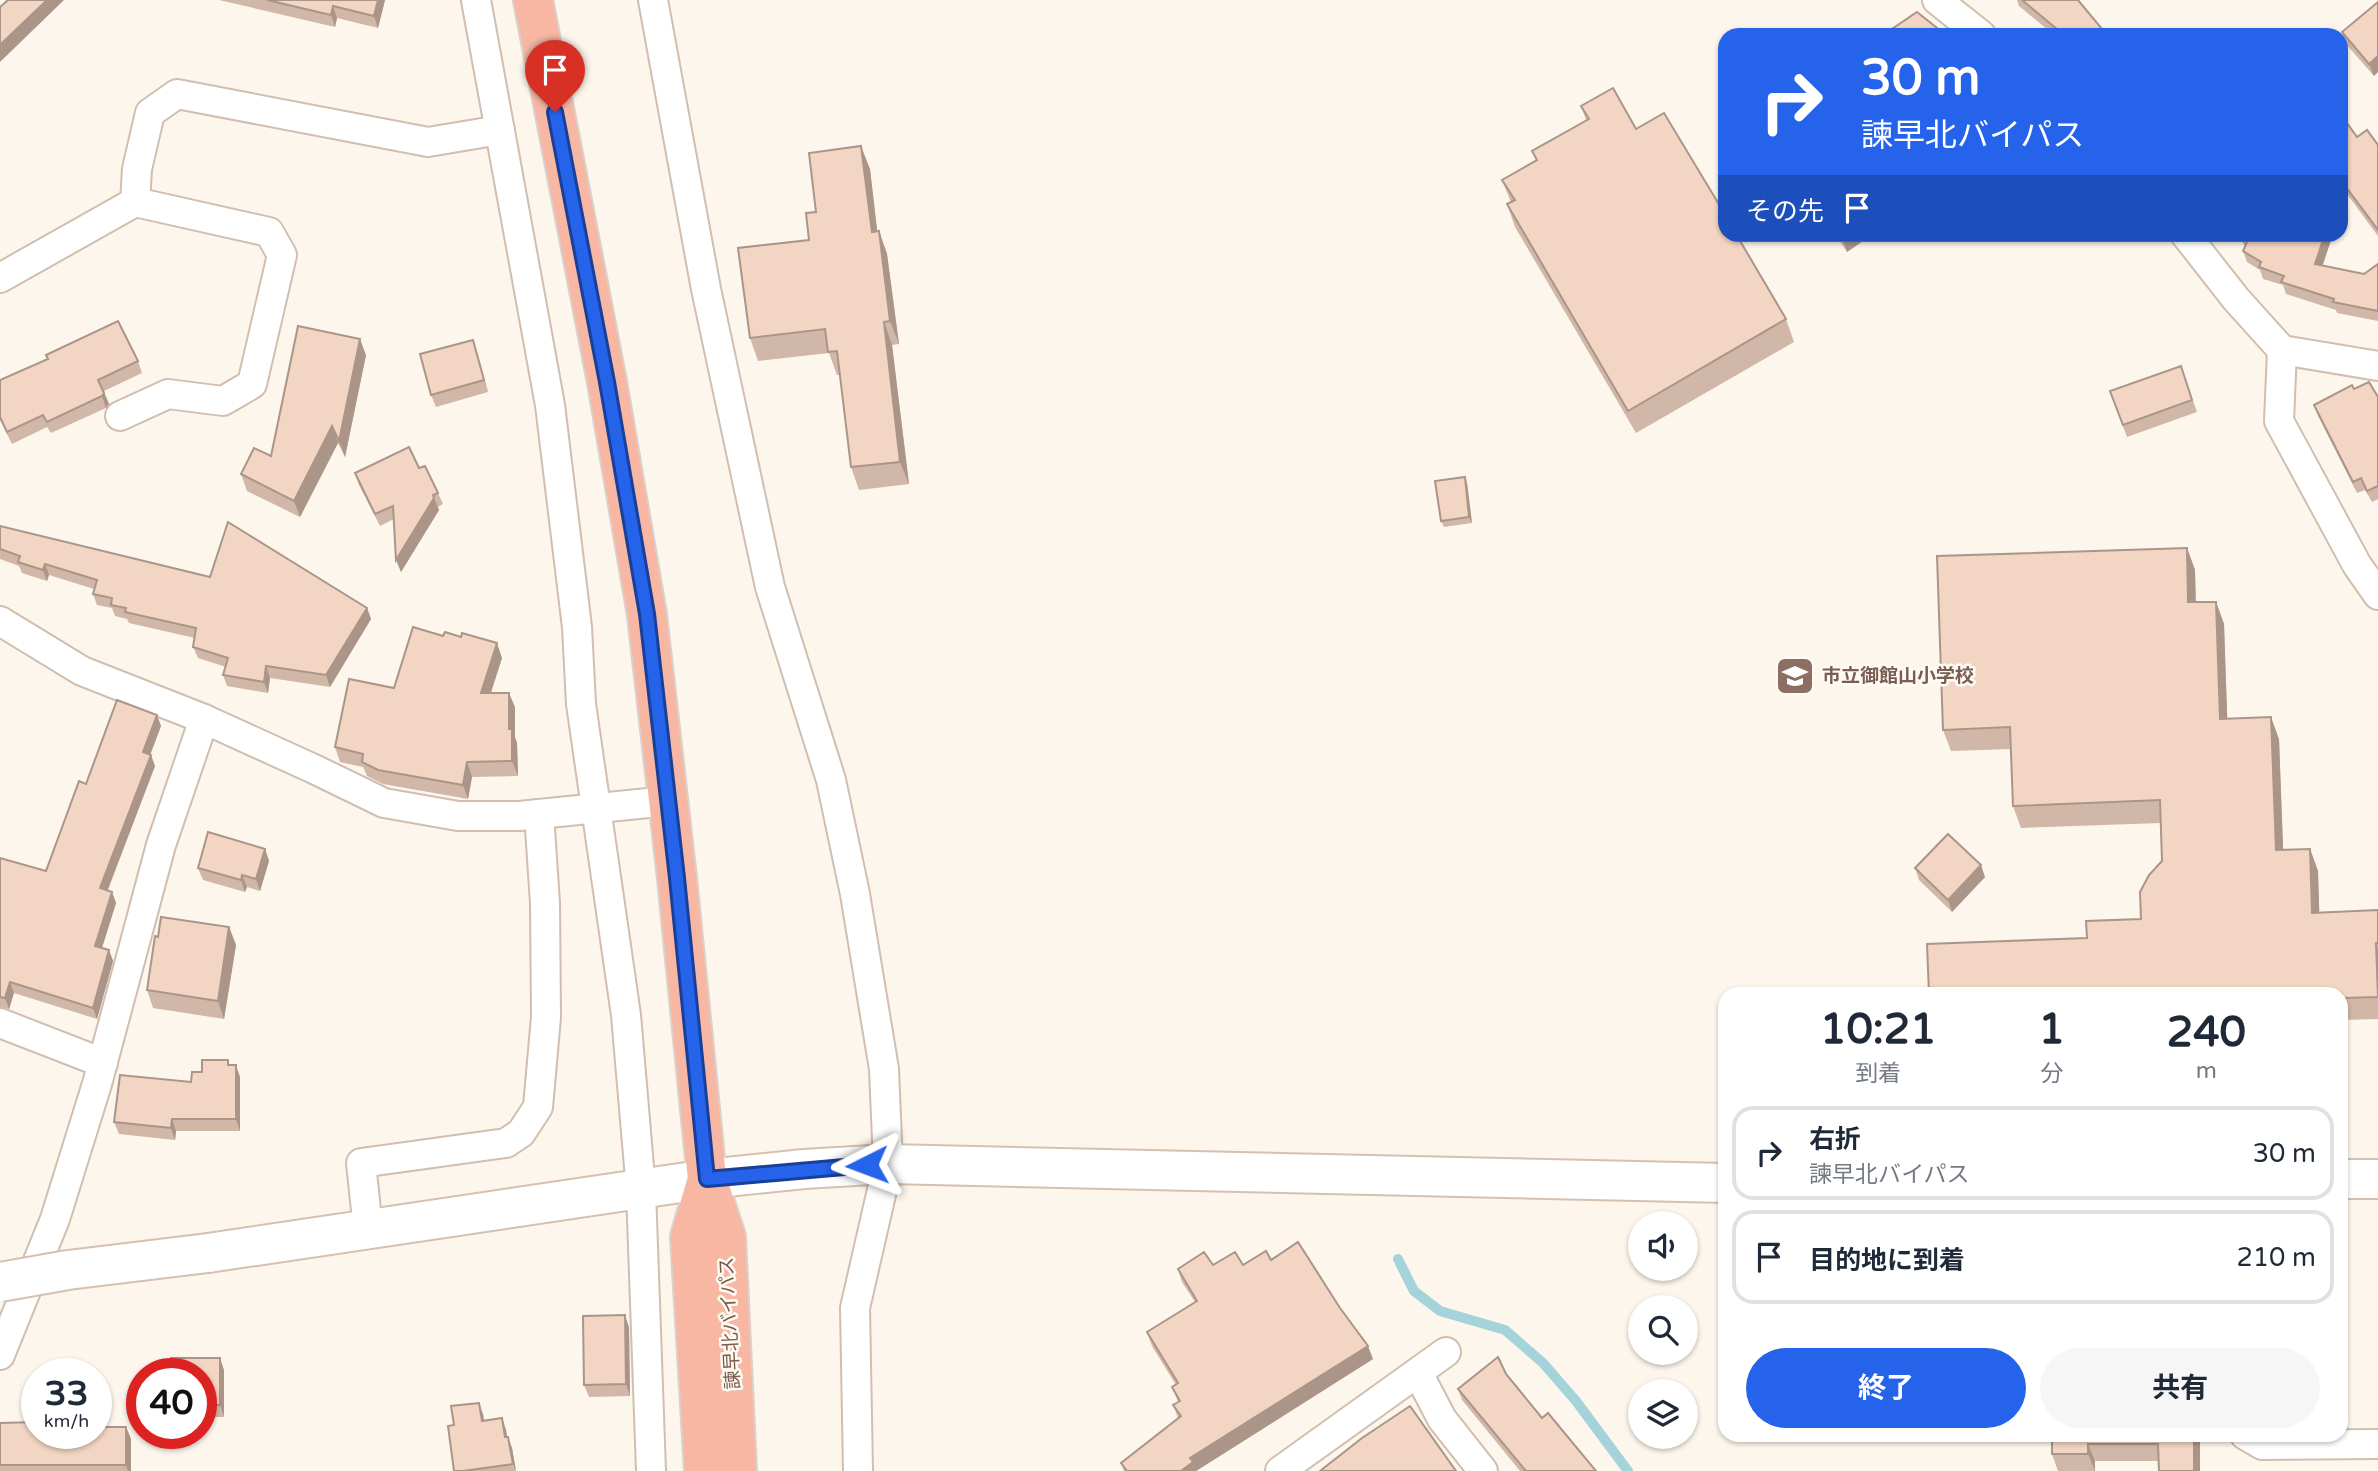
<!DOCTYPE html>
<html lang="ja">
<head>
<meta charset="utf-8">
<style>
	body { margin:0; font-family:"Varela Round","Noto Sans JP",sans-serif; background:#f6f6f7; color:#1f2937; height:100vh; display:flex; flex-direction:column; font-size:26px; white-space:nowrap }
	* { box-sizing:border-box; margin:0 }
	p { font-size:23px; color:#747a83 }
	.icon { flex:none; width:38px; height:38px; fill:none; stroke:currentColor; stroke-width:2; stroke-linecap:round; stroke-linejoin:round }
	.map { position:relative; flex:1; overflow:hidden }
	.sheet { position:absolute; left:1718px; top:987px; width:630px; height:455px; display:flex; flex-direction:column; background:#fff; border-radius:21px; box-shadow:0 2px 5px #0004 }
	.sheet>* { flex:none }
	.guide { position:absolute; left:1718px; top:28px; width:630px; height:214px; border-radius:21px; box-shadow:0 2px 5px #0004; background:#2563eb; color:#fff; overflow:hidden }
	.controls { position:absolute; left:1628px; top:1211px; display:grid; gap:14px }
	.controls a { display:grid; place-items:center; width:70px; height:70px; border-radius:50%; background:#fff; box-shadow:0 2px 5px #0004; font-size:35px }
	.speed { position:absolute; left:21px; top:1358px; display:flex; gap:14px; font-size:35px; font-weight:700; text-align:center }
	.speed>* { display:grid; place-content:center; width:91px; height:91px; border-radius:50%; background:#fff; box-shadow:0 2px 5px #0004; line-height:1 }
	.speed small { font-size:18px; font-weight:400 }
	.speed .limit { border:10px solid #d22; background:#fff; color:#111 }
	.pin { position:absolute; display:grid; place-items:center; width:60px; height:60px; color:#fff; margin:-72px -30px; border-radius:50% 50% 50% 0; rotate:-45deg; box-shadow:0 0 7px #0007 }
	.pin .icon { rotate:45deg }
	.me { position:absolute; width:77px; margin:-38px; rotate:267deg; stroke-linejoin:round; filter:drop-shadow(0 0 5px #0008) }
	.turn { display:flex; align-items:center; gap:24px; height:147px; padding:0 28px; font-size:32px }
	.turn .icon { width:91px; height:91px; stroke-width:2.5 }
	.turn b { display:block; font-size:49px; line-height:60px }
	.then { display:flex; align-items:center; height:66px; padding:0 28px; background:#0003; gap:14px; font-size:26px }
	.eta { display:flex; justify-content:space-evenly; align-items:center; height:119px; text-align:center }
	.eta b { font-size:42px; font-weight:700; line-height:49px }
	.primary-button { display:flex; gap:14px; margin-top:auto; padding:14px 28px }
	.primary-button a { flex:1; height:80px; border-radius:42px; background:#2563eb; color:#fff; font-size:28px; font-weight:700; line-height:80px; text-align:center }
	.primary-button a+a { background:#f6f6f7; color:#1f2937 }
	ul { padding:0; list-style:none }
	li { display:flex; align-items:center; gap:21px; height:94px; margin:0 14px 10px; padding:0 14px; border:4px solid #e0e1e3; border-radius:21px }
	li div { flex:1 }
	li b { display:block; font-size:26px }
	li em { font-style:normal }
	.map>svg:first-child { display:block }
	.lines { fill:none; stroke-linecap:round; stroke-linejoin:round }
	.stream { stroke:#a5d3da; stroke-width:10 }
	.street-casing { stroke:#d1beb0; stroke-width:32 }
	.secondary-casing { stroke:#d6c0b0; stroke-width:42 }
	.highway-casing { stroke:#dad1cd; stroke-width:42 }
	.street { stroke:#fff; stroke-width:28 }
	.secondary { stroke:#fff; stroke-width:38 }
	.highway { stroke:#f7b7a3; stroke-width:38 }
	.secondary-bridge-casing { stroke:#d6c0b0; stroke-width:42; stroke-linecap:butt }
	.secondary-bridge { stroke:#fff; stroke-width:38 }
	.wall { fill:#d1b7a8 }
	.shaded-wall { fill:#aa9588 }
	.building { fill:#f3d5c3; stroke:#aa9588; stroke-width:2 }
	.route-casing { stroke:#184099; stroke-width:18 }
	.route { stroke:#2563eb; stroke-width:12 }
	.labels { text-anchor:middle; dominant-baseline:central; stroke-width:5; stroke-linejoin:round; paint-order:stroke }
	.education-label { font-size:19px; font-weight:bold; fill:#785e54; stroke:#fffaf3; text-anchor:start }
	.street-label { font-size:19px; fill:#7a5c4d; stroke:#fffaf3 }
</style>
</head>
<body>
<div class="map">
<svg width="2378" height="1471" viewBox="0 0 2378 1471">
	<rect width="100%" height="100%" fill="#fdf6ec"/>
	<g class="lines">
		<!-- stream -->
		<path class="stream" d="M1398,1259l16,32 26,20 65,19 38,33 33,38 52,70"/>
		<defs>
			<g id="street">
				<path d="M476,0l74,405 27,222 4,77 45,311 15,175 10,281"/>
				<path d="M653,0l53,289 64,298 61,193 24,114 29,175 4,95 -33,144 3,163"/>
				<path d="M1937,0l44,35"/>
				<path d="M2185,234l51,65 46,51 96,16"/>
				<path d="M0,278l135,-76 2,-33 13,-56 27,-19 251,48 72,-12"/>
				<path d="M2282,350l-3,71 78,144 21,30"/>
				<path d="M120,416l48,-22 55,7 29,-17 30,-129 -13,-23 -134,-30"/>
				<path d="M0,621l82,50 122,48"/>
				<path d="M0,1023l103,40"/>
				<path d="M368,1229l-7,-66 145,-20 15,-10 17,-26 8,-90 -1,-114 -6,-89"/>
				<path d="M0,1355l55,-136 42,-135 64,-239 43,-126 110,50 70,34 74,13h61l149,-15"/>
				<path d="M1418,1373l24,46 41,52"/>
				<path d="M2245,1435l17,10 116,-1"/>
				<path d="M1280,1471l166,-119"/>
			</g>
			<g id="secondary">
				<path d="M2342,1179h36"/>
				<path d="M208,1253l499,-74 97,-10 84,-5 838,19"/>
			</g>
			<g id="highway">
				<path d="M533,0l74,382 40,233 30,263 30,301 19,58 11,234"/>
				<path d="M704,1471l-14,-234 17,-58"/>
			</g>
		</defs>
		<!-- street casing -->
		<use href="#street" class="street-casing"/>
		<!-- secondary casing -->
		<use href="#secondary" class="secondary-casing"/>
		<!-- highway casing -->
		<use href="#highway" class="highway-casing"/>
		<!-- street -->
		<use href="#street" class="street"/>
		<!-- secondary -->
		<use href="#secondary" class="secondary"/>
		<!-- highway -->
		<use href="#highway" class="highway"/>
		<defs>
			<path id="secondary-bridge" d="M0,1282l68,-12 140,-17"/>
		</defs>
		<!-- secondary-bridge casing -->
		<use href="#secondary-bridge" class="secondary-bridge-casing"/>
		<!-- secondary-bridge -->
		<use href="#secondary-bridge" class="secondary-bridge"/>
	</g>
	<!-- wall -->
	<g class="wall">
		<path d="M219,0h166l-7,28 -41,-10 -2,9z"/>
		<path d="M2017,0h63l-1,1 28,34h-53l-35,-29z"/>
		<path d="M2378,2l-4,74 -28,-32 -4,-12z"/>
		<path d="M1581,106l55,23 150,190 8,23 -158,91 -121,-206 -8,-23 4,-2 -9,-22 34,-20 -4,-9 54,-31z"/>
		<path d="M2342,116l15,21 21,8v91l-31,-42 -5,16z"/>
		<path d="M870,169l7,62h2l8,23 12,90 -7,1 17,139 -50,6 -8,-23 -11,-92h-3l-8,-22 -71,8 -8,-23 59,-98 7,-28z"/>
		<path d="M1835,234h38l-26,18z"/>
		<path d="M2237,234h96l-10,31 41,9 14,-10v57l-41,-8 -1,-3 -50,-16 -3,-9 -20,-6 -3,-9 -13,-8 -4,-11 2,-5z"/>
		<path d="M473,340l15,52 -52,15 -5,-12z"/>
		<path d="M366,355l-21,102 -7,-14 -38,74 -53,-26 -6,-17 30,-18z"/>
		<path d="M138,361l4,12 -38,18 5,13 -3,4 -55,25 -4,-6 -35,17 -12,-24v-40z"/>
		<path d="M2181,366l16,46 -70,25 -17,-46z"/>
		<path d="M2354,389l24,8v102l-6,3 -7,-12 -8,3 -39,-77 -4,-11z"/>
		<path d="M419,468l19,25 5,11 -5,3 1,3 -38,62 -7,-53 -14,7 -21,-41 -4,-12z"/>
		<path d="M1467,483l5,40 -28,4 -3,-6z"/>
		<path d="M0,526l210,51 157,31 4,11 -41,68 -60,-9 -2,15 -41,-7 -4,-11 3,-8 -28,-9 -5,-11 2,-9 -66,-15 -2,-4 -12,-3 -3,-8 -15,-3 -4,-11 1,-5 -45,-14 -2,6 -25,-8 -3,-7 -19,-7z"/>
		<path d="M2187,548l8,22 1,32h20l8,22 3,94 52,21 4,111 27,-1 8,22 1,41 59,-2v109l-36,1v-26l-255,-56 54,-19 21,-58 -1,-38 -140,5 -8,-22 -2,-57 -60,2 -8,-21z"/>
		<path d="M502,658l-11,35 24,14v30l2,6 1,33 -46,1 -4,22 -85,-15 -16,-8 -4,-9 -23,-5 -5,-15 59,-59z"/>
		<path d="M161,726l-11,29 5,11 -47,124 4,2 4,11 -14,45 7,2 4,11 -16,58 -83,-26 -5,16 -9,-2v-149l46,13 40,-87z"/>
		<path d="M265,849l4,12 -9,30 -13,-4 -2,5 -42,-12 -5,-12z"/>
		<path d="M1915,868l70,9 -33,35 -33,-32z"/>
		<path d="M229,927l7,18 -12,74 -71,-11 -6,-18z"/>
		<path d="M230,1065l10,12v54h-64l-1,9 -56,-6 -5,-12 77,-40 11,-10z"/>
		<path d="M1271,1260l102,99 -177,112h-72l-3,-8 57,-45 -5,-13 5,-3 -6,-15 4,-2 -24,-39 -5,-14 48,-30 -13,-20 -4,-13 35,-4h30z"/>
		<path d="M629,1327l1,69 -41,1 -5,-12z"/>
		<path d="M224,1370v47h-23v-43z"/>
		<path d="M1506,1374l36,44 54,53h-76l-58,-71 -4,-11z"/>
		<path d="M483,1414l1,7 18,-3 4,12 1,7 5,11 4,23h-62v-46z"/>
		<path d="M0,1423l37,10 89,-6 5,12v32h-131z"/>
		<path d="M2052,1435h148v36l-41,-10h-64v10h-37l-6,-17z"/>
	</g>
	<!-- shaded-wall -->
	<g class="shaded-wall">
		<path d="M47,0h17l-64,62v-17z"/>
		<path d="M378,0h7l-7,28 -4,-12z"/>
		<path d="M333,6l4,12 -2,9 -4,-12z"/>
		<path d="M2378,56v16l-4,4 -5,-12z"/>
		<path d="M861,146l9,23 10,86 -8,-23z"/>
		<path d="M2343,183l4,11 -5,16v-23z"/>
		<path d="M879,231l8,23 12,90 -9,-23z"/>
		<path d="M1841,234h32l-26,18z"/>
		<path d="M2325,234h8l-14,41 -4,-11z"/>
		<path d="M884,322l8,23 17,139 -9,-22z"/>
		<path d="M360,339l6,16 -21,102 -6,-16z"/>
		<path d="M473,340l4,12 11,40 -4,-12z"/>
		<path d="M104,393l5,11 -3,4 -4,-12z"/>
		<path d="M332,426l6,17 -38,74 -6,-16z"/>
		<path d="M1465,477l2,6 5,40 -3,-6z"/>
		<path d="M434,498l5,12 -38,62 -5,-12z"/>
		<path d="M2187,548l8,22 1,54 -8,-22z"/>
		<path d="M45,564l4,11 -2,6 -4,-11z"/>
		<path d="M2216,602l8,22 4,116 -8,-21z"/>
		<path d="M367,608l4,11 -41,68 -4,-12z"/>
		<path d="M497,643l5,15 -16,49 -5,-14z"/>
		<path d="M266,666l4,12 -2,15 -4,-11z"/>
		<path d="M509,693l6,14v30l2,6 1,33 -6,-15 -3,-32z"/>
		<path d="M157,715l4,11 -14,37 -4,-11z"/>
		<path d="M2271,717l8,22 5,133 -8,-22z"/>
		<path d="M151,755l4,11 -51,133 -4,-11z"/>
		<path d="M467,762l5,15 -4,22 -5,-14z"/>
		<path d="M265,849l4,12 -9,30 -4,-12z"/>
		<path d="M2310,849l8,22 2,63 -8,-21z"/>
		<path d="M1981,865l4,12 -33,35 -4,-12z"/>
		<path d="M242,875l5,12 -2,5 -4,-12z"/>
		<path d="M112,892l4,11 -17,54 -4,-11z"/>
		<path d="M229,927l7,18 -12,74 -6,-18z"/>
		<path d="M2376,943l2,6v49v-1z"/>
		<path d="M109,950l4,11 -16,58 -4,-11z"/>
		<path d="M10,982l4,11 -5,16 -4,-11z"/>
		<path d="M236,1065l4,12v54l-4,-12z"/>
		<path d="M172,1119l4,12 -1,9 -4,-12z"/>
		<path d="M625,1315l4,12 1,69 -4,-12z"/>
		<path d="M1368,1346l5,13 -177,112h-15l9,-13z"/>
		<path d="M220,1358l4,12v47l-4,-12z"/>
		<path d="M479,1403l4,11 3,19 -4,-12z"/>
		<path d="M502,1418l4,12 3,19 -4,-12z"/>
		<path d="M126,1427l5,12v32h-3l-2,-6z"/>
		<rect x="2194" y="1435" width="6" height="36"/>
		<path d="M508,1437l4,11 4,23 -3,-7z"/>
		<path d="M2088,1444l7,17v10l-7,-17z"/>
	</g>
	<!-- building -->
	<g class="building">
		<path d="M8,0h39l-47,45v-38z"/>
		<path d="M267,0h111l-4,16 -41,-10 -2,9z"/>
		<path d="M2022,0h56l29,35h-43z"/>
		<path d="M2378,2v54l-9,8 -27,-32z"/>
		<path d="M1917,12l20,16 5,7h-59z"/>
		<path d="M1613,88l23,41 28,-16 62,103v18h10l50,85 -158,92 -121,-207 8,-4 -13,-20 35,-20 -5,-9 57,-32 -8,-13z"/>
		<path d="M2342,116l15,21 10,-7 11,15v85l-35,-47 -1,4z"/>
		<path d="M861,146l11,86 7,-1 11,90 -6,1 16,140 -49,5 -14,-116 -9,1 -3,-23 -75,9 -12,-90 71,-8 -3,-27 10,-1 -7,-59z"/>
		<path d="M2241,234h84l-10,30 49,10 14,-10v47l-45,-9 1,-3 -53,-17 3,-6 -25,-9 2,-5 -18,-11 4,-9z"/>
		<path d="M118,321l20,40 -40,19 6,13 -2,3 -55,26 -4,-7 -36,17 -7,-15v-37l48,-21 -2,-4z"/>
		<path d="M298,326l62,13 -21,102 -7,-15 -38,75 -53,-27 13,-26 17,8z"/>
		<path d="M473,340l11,40 -53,15 -11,-41z"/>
		<path d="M2181,366l11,34 -69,25 -13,-34z"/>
		<path d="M2369,382l9,15v89l-11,5 -6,-13 -8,4 -39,-77 38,-20 2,4z"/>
		<path d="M409,447l10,21 6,-2 13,27 -5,2 1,3 -38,62 -3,-54 -18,8 -20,-41z"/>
		<path d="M1465,477l4,40 -28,4 -6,-40z"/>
		<path d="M228,522l139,86 -41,67 -60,-9 -2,16 -41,-7 5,-17 -35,-11 3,-19 -71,-16 1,-4 -15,-3 1,-7 -19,-4 4,-14 -52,-16 -2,6 -25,-8 2,-6 -20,-7v-23l210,51z"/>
		<path d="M2187,548l1,54h28l4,117 51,-2 5,133 34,-1 2,64 66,-3v33h-2l2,54 -36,1v-4h-413l-2,-50 160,-6 -1,-17 55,-2 -1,-27 9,-17 13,-14 -2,-61 -147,6 -3,-79 -67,3 -6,-174z"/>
		<path d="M413,627l30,9 2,-4 16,5 1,-4 35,10 -16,50h28v36h3v32l-45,1 -4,23 -85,-15 -16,-8 1,-8 -28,-7 14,-68 45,9z"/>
		<path d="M117,700l40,15 -14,37 8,3 -51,133 12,4 -17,54 14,4 -16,58 -83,-26 -5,16 -5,-1v-139l46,13 33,-90 7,3z"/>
		<path d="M208,832l57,17 -9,30 -14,-4 -1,5 -43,-12z"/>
		<path d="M1948,834l33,31 -33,35 -33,-32z"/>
		<path d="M161,917l68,10 -11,74 -71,-11 8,-54 3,1z"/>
		<path d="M202,1060h26v5h8v54h-64l-1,9 -57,-6 6,-47 71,7 1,-10h10z"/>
		<path d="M1298,1242l42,66 28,38 -178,112 3,4 -12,9h-54l-6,-8 60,-47 -8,-11 7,-4 -8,-14 6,-4 -31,-51 50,-31 -19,-32 26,-17 9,13 22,-13 8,13 23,-14 5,9z"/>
		<path d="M625,1315l1,69 -42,1 -1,-69z"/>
		<path d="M1498,1357l8,17 36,44 6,-5 48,58h-70l-68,-82z"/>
		<path d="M171,1358h49v47h-19v-31h-30z"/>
		<path d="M479,1403l3,18 20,-3 3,19h3l5,27 -50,7h-9l-6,-45 6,-1 -3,-19z"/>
		<path d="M1410,1406l46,65h-136l42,-33z"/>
		<path d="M37,1422v11h59v-6h30v38h-126v-42z"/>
		<path d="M2052,1435h142v36h-35l-1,-27h-70v10h-36z"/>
	</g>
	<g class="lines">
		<defs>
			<path id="route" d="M555,112l52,270 40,232 30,264 30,301 160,-14"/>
		</defs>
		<!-- route casing -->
		<use href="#route" class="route-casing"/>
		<!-- route -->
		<use href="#route" class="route"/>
	</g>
	<!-- icons -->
	<defs>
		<symbol id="school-square" viewBox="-11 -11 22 22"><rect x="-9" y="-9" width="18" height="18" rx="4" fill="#8d6e63" stroke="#fffaf3"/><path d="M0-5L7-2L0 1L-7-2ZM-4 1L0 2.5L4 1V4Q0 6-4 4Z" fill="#fff"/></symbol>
	</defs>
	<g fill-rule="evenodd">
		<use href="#school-square" x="1773" y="654" width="44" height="44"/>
	</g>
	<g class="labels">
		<!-- education labels -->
		<g class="education-label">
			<text x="1822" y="676">市立御館山小学校</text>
		</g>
		<!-- street labels -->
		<g class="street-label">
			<text transform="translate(730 1323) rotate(-93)">諫早北バイパス</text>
		</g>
	</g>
</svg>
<div class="controls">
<a><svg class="icon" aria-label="sound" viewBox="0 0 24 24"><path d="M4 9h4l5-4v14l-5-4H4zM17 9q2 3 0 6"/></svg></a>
<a><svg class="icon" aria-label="search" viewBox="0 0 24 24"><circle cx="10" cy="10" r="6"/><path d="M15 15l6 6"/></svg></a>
<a><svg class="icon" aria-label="layers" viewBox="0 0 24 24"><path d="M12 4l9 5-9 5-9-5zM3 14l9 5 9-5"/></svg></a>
</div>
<div class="speed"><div>33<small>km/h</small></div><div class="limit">40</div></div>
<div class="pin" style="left:555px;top:112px;background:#d93025"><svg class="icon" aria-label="arrive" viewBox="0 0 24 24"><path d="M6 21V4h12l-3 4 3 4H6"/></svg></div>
<svg class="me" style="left:867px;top:1165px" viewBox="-20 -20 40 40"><path d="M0-17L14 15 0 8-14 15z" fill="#2563eb" stroke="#fff" stroke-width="4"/></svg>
<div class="guide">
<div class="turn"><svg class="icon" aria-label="right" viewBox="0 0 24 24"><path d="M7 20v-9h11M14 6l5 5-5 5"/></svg><div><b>30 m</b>諫早北バイパス</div></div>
<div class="then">その先<svg class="icon" aria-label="arrive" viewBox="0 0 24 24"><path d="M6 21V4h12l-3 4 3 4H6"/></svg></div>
</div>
<section class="sheet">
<div class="eta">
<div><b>10:21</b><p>到着</p></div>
<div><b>1</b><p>分</p></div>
<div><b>240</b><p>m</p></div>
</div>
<ul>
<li><svg class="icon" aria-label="right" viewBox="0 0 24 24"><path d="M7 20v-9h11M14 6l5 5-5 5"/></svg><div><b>右折</b><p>諫早北バイパス</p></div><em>30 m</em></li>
<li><svg class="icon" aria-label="arrive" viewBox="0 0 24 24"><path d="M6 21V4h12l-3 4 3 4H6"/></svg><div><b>目的地に到着</b></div><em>210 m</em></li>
</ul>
<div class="primary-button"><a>終了</a><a>共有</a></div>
</section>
</div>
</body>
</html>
